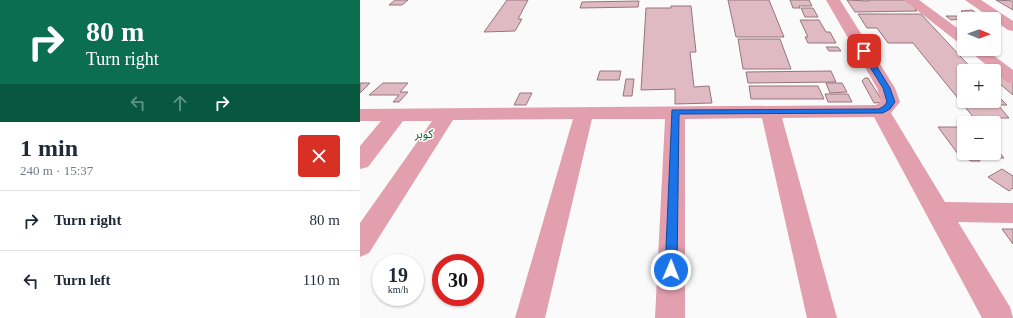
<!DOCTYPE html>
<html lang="en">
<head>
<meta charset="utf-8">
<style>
	body { margin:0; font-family:"Times New Roman","Noto Sans Arabic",serif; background:#f2f2f3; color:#1f2937; height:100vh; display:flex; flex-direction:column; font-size:15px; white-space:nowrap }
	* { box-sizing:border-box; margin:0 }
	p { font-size:13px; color:#747a83 }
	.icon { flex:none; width:22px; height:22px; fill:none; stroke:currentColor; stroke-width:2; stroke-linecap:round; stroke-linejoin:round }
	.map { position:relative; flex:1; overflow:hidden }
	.details { display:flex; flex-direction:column; background:#fff; width:360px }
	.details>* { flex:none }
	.top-card { background:#0b6e4f; color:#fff; overflow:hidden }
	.needle { width:26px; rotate:91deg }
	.tools { position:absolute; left:597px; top:12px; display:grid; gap:8px }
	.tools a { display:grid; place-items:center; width:44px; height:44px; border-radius:4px; background:#fff; box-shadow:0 1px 3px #0004; font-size:20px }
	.speed { position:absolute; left:12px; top:254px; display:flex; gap:8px; font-size:20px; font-weight:700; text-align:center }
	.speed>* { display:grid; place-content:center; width:52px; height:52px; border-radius:50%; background:#fff; box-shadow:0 1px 3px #0004; line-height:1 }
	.speed small { font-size:10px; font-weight:400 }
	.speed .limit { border:6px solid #d22; background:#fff; color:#111 }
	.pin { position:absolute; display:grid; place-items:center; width:34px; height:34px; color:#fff; margin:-17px; border-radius:8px; box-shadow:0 2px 6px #0006 }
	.me { position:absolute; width:44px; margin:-22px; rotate:1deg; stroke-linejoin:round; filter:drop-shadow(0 0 3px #0008) }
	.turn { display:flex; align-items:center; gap:14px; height:84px; padding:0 20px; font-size:18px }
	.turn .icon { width:52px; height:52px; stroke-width:2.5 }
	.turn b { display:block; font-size:28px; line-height:34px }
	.lanes { display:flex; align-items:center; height:38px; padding:0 20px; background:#0003; justify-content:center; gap:20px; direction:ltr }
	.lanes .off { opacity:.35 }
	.round { display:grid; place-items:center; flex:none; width:42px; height:42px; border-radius:4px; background:#f2f2f3 }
	.headline { display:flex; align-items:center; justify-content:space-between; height:68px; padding:0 20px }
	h1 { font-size:24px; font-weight:600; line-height:30px }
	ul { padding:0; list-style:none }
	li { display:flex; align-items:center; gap:12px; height:60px; padding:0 20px; border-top:1px solid #e0e1e3 }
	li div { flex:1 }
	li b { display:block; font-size:15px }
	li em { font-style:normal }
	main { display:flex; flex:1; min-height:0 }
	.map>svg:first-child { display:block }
	.building { fill:#dfbac2; stroke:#96747c }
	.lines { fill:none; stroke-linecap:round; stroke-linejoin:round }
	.minor { fill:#e29fae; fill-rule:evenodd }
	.route { fill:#1a73e8; stroke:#114b97 }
	.labels { text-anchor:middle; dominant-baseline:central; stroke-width:3; stroke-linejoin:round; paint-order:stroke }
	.neighbourhood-label { font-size:12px; fill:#136036; stroke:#fff }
</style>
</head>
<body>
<main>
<section class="details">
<div class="top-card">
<div class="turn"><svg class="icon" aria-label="right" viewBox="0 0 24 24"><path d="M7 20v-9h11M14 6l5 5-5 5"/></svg><div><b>80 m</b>Turn right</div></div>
<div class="lanes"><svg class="icon off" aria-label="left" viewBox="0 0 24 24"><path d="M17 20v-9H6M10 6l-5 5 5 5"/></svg><svg class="icon off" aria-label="ahead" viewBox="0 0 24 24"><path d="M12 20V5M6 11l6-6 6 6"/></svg><svg class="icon" aria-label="right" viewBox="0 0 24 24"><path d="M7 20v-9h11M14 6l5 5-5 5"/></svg></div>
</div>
<div class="headline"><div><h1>1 min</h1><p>240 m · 15:37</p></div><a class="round" style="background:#d93025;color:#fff"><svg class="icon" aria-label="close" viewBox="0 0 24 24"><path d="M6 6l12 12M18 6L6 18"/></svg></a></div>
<ul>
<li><svg class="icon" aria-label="right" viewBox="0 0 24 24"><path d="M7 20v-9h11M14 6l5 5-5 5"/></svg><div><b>Turn right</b></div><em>80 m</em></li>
<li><svg class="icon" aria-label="left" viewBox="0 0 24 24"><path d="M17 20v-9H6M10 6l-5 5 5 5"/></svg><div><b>Turn left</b></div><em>110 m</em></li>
</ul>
</section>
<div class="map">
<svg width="653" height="318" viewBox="0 0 653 318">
	<rect width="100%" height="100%" fill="#fafafa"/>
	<!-- building -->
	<g class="building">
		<path d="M35,0h13l-6,5h-13z"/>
		<path d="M147,0h21l-10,19h4l-7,12 -31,1z"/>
		<path d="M368,0h41l15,37h-48z"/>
		<path d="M430,0h19l3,6h-13l1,2h-7z"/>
		<path d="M487,0l21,1 -1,-1h39l11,9h-2l2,2 -62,1z"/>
		<path d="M636,0l17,1v9z"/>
		<path d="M279,1l-1,6 -58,1 2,-6z"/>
		<path d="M311,6h20l5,46h-6l4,35 15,-1 3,17 -37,1v-15l-34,1 5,-82h25z"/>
		<path d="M441,8h12l5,9h-13z"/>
		<path d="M612,10l13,9h-12l-12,-8z"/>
		<path d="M498,14h63l53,57h-10v30h30v-9l13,13h-9l11,13h-35l-61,-75h-25l-11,-15h-10z"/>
		<path d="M586,16h10l6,3 -11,1z"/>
		<path d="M440,20h19l7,12h4l6,11h-28l-3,-6h3z"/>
		<path d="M378,39h42l11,30h-48z"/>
		<path d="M466,47h12l3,4h-12z"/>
		<path d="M240,71h21l-2,9h-22z"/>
		<path d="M471,71l5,11 -88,1 -2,-11z"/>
		<path d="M634,71h4l15,12v12l-19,-16z"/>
		<path d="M505,78h3l15,24 -9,1 -12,-22z"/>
		<path d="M266,79h8l-2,17h-9z"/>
		<path d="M0,83h10l-10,10z"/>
		<path d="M23,83h25l-8,9h8l-9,10h-6l6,-7h-30z"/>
		<path d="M466,83h16l5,9 -17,1z"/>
		<path d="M389,86h69l6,13h-73z"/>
		<path d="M160,93h12l-6,12h-12z"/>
		<path d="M465,94h23l4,8h-24z"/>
		<path d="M578,127h26v26h30v-7l10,12h-26l2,3h-9l-13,-7z"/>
		<path d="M642,169l11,7v12l-4,3 -21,-14z"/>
		<path d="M642,229h11v15z"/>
	</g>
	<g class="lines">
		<!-- minor -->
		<g class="minor">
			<path d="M466,0h14l55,88 5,14 -9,11 54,89 68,1v20l-55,-1 52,85 3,11h-31l-108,-201 -92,1 55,200h-30l-45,-200 -77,1v199h-30l10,-199h-73l-47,199h-30l58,-199 -120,1 -84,133 -9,4v-34l72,-102h-29l-35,46 -8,2v-23l21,-25h-21v-12l516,-4 5,-4 -4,-13z"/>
			<path d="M544,0h15l45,33v12l-5,-2z"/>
			<path d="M605,0h16l32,21v10l-5,-1z"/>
			<path d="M607,49h18l28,21v13l-6,-1z"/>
		</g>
	</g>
	<!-- route -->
	<path class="route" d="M501,49h5l24,39 5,14 -5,7 -7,4 -204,1 -2,156 -2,4 -4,2 -4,-2 -2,-4 7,-160 207,-1 5,-3 3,-4 -4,-14 -23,-37z"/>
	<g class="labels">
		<!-- neighbourhood labels -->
		<g class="neighbourhood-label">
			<text x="64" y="134">كوبر</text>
		</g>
	</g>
</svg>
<div class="tools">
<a><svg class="needle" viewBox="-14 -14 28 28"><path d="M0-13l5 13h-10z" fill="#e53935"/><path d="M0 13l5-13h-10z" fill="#747a83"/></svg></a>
<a>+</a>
<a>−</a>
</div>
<div class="speed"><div>19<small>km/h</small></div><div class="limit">30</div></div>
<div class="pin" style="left:504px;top:51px;background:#d93025"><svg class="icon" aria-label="arrive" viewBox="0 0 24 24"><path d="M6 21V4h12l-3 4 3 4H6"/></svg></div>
<svg class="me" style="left:311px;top:270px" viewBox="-20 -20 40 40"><circle r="17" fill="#1a73e8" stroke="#fff" stroke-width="3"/><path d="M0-11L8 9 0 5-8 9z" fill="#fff"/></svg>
</div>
</main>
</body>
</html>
